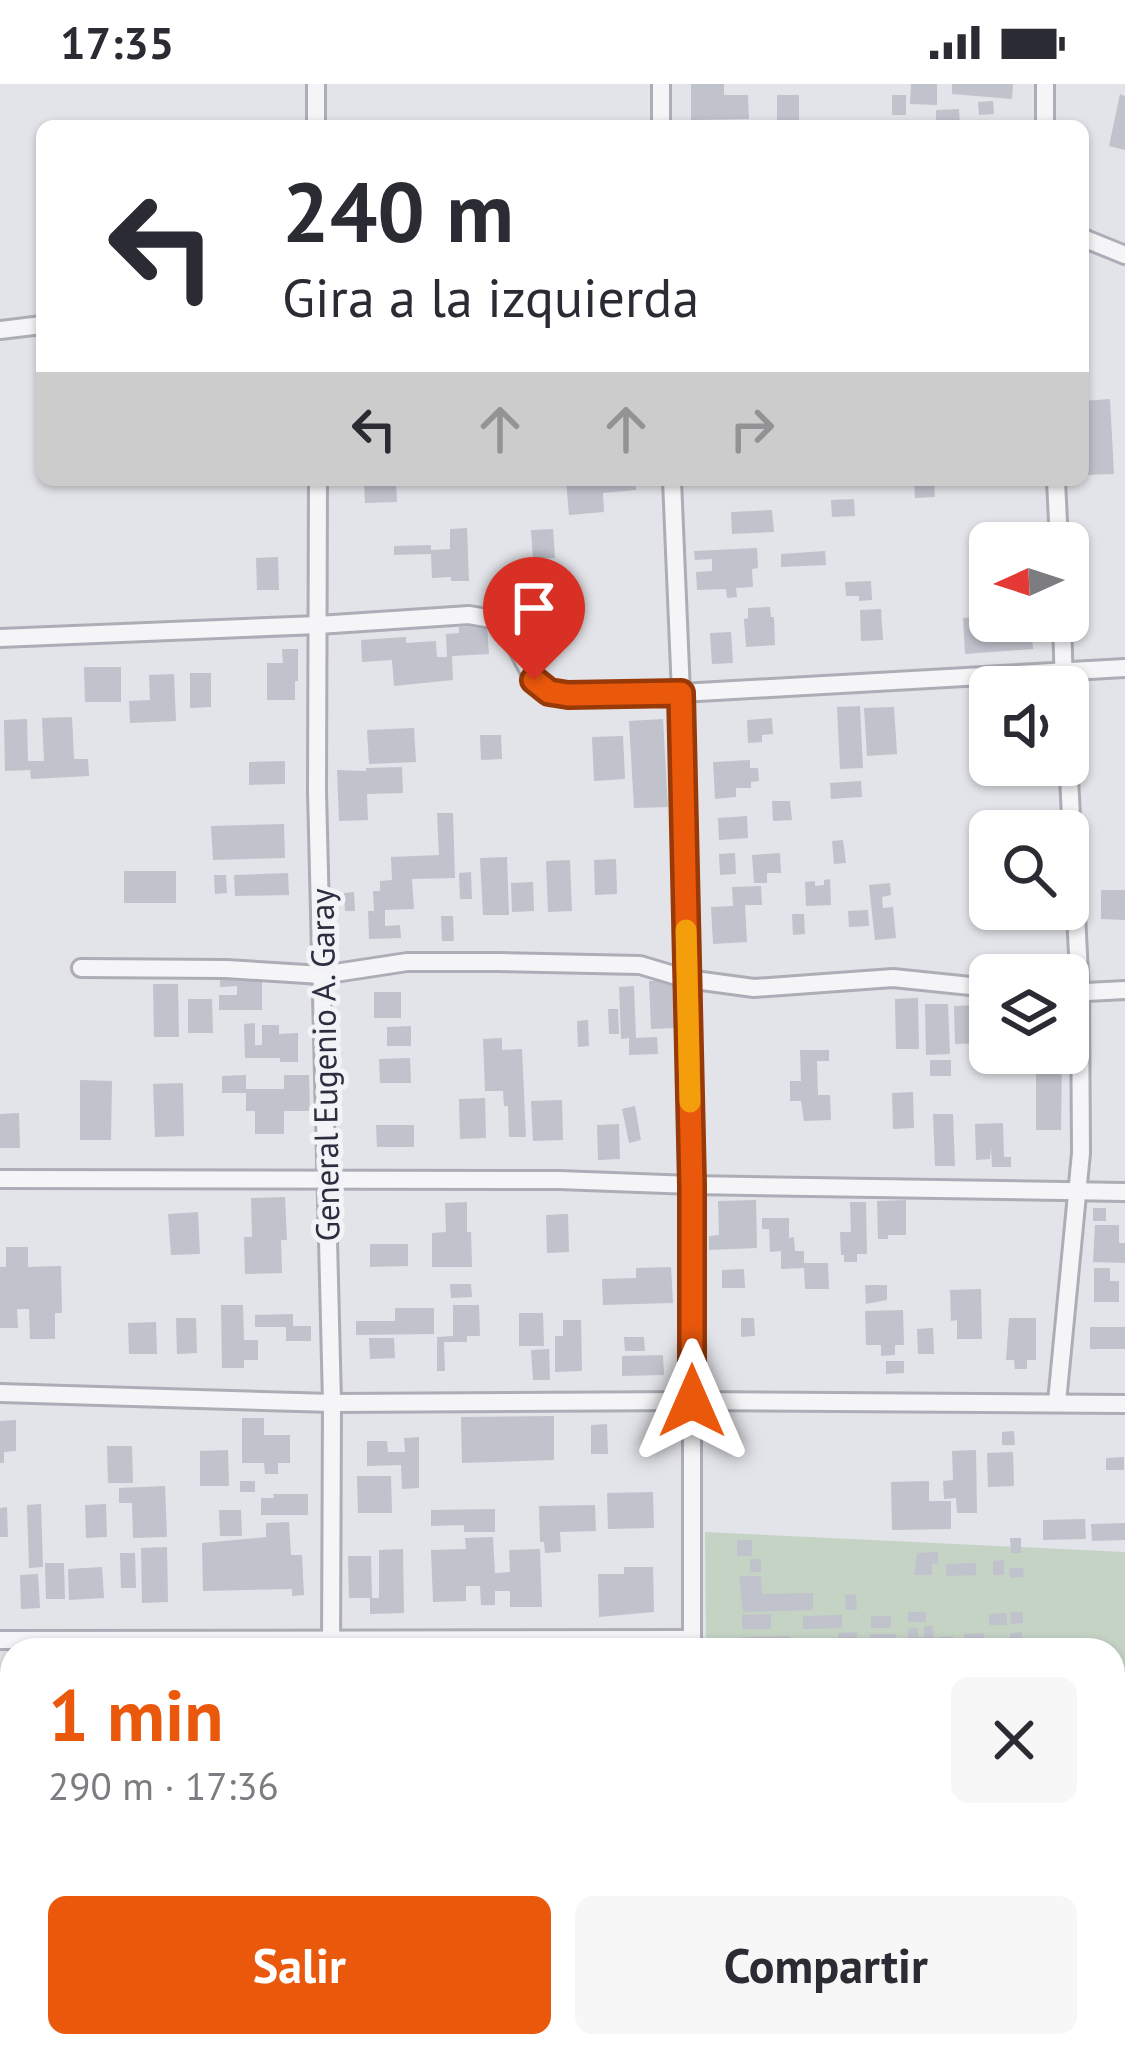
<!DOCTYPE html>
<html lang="es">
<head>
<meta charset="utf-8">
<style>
	body { margin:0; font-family:"PT Sans",sans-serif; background:#f7f7f7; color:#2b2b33; height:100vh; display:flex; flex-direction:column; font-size:45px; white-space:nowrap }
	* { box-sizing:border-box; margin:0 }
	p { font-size:39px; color:#7c7c81 }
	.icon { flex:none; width:66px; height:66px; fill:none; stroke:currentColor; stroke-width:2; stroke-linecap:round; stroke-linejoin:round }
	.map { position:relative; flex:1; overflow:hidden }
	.drawer { position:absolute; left:0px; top:1554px; width:1125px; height:420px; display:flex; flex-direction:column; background:#fff; border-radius:36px 36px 0 0; box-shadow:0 3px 9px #0004 }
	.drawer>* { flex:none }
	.guide { position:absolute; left:36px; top:36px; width:1053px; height:366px; border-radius:18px; box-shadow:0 3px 9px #0004; background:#fff; color:#2b2b33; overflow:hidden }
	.needle { width:78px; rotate:267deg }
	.buttons { position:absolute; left:969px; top:438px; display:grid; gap:24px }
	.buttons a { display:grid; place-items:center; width:120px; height:120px; border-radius:18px; background:#fff; box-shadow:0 3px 9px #0004; font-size:60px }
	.pin { position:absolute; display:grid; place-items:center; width:102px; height:102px; color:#fff; margin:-123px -51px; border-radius:50% 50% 50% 0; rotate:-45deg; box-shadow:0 0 12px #0007 }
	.pin .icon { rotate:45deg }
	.me { position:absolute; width:132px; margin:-66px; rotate:0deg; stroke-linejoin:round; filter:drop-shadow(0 0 9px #0008) }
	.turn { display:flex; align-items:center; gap:42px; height:252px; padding:0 48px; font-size:54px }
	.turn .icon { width:156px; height:156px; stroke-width:2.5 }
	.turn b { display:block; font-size:84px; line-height:102px }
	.lanes { display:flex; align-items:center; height:114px; padding:0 48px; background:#0003; justify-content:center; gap:60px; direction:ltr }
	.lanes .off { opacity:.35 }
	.round { display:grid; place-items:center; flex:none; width:126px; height:126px; border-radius:18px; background:#f7f7f7 }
	.head { display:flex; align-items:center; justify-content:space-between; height:204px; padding:0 48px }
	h1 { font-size:72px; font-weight:700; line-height:90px; color:#ea580c }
	.cta { display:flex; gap:24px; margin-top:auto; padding:24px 48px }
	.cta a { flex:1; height:138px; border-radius:18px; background:#ea580c; color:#fff; font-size:48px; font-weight:700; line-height:138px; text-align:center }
	.cta a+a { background:#f7f7f7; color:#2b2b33 }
	.status { display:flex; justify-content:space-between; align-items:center; height:84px; padding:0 60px; background:#fff; direction:ltr }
	.status svg { height:33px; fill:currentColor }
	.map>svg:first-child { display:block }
	.green { fill:#c5d3c5 }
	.building { fill:#c0c2cc }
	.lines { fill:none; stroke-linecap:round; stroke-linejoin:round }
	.minor-casing { stroke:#acadb6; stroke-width:22 }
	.minor { stroke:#f5f5f8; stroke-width:16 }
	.route-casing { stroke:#983908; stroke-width:30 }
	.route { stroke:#ea580c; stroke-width:21 }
	.slow { stroke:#f59e0b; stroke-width:21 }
	.labels { text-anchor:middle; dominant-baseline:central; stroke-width:10; stroke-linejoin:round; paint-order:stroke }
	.street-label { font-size:33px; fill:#2c2e40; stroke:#f2f3f7 }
</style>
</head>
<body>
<div class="status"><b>17:35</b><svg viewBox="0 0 49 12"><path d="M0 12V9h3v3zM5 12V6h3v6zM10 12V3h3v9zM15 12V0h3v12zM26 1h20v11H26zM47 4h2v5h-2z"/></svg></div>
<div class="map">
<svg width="1125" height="1974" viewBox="0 0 1125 1974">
	<rect width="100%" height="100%" fill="#e3e4e9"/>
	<!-- green -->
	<path class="green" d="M705,1448l420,20v506h-415v-12h403v-396h-407z"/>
	<!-- building -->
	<g class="building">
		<path d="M691,0h33v11h24l1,24 -58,1z"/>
		<path d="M911,0h26v21l-27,-1z"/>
		<path d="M952,0h61l-1,15 -60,-5z"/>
		<path d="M1120,10l5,2v54l-16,-4z"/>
		<rect x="777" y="11" width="22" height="29"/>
		<rect x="892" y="11" width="14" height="20"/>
		<path d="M993,17l1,13 -15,1 -1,-13z"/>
		<path d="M959,25l1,17h-24v-16z"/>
		<path d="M1110,315l4,75 -27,1 -4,-74z"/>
		<path d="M396,396l1,22 -32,1 -1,-22z"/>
		<path d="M566,396h69l1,10 -33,3 1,19 -35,3z"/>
		<path d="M914,396h20l1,17 -20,1z"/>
		<path d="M854,415l1,17 -23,1 -1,-17z"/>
		<path d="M772,426l2,22 -42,2 -1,-22z"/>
		<path d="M467,444l2,53h-18v-4l-19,1 -1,-24 -37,1v-9l37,-1v9v-4l19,-1v-20z"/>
		<path d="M553,445l2,29 -22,1 -2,-29z"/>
		<path d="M757,464l1,20 -6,1 1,18 -17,1 1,9 -10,1 -1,-9 -29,1 -1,-18 16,-1v-12l-17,1 -1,-9z"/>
		<path d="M825,467l1,14 -45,2v-13z"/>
		<path d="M278,473l1,33h-22l-1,-32z"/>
		<path d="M871,497l1,19 -13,1v-5h-13l-1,-14z"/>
		<path d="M578,498l1,24 -32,2v-6l-8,1 -1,-13 8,-1v-4z"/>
		<path d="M970,508l20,1v5h-4v14l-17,-1z"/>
		<path d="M770,523l1,10h3l1,28 -29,2 -2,-28 4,-1v-10z"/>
		<path d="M881,525l2,31 -22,1 -1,-31z"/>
		<path d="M990,532v5h41l2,28 -68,5 -2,-36z"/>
		<path d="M487,541l2,29 -37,2 1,24 -59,6 -2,-26 -30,2 -1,-22 45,-3v6l30,-2 1,16h10l-1,-23 13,-1v-6z"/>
		<path d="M731,548l2,31 -21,1 -2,-31z"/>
		<path d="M282,565h16v32h-3v19h-28v-37h16z"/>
		<path d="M84,583h37v35h-36z"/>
		<path d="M190,589h21v34l-21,1z"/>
		<path d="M174,590l2,47 -46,2 -1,-22 21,-1 -1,-25z"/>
		<path d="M990,616v35l-10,1 -2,-35z"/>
		<path d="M860,622l3,62 -23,1 -3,-62z"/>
		<path d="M894,623l3,47 -30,2 -3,-48z"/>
		<path d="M72,633l2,42h14l1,17 -58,3 -1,-9 -25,1 -1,-51 23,-1 1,42h16l-2,-43z"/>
		<path d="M772,634l1,16 -11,1v7l-14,1 -1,-23z"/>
		<path d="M663,635l5,88 -34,1 -5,-87z"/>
		<path d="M414,644l2,34 -47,2 -2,-34z"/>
		<path d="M480,651h21l1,24 -21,1z"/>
		<path d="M623,652l2,43 -31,2 -2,-44z"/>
		<path d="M750,676v8h8l1,13 -8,1v6h-15v9l-21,2 -2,-37z"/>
		<path d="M285,677v23l-36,1v-23z"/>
		<path d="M402,683l1,26 -36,1 1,26 -29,1 -2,-51 29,1v-3z"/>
		<path d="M861,697l1,16 -31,2 -1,-16z"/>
		<path d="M772,717h18l2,19 -19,1z"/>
		<path d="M437,729h16l2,65 -43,1 2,30 -29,1v16l15,-1 1,13 -32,1 -1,-28h6l-1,-20h7v-10l12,-1 -1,-23 48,-2z"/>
		<path d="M747,732l1,22 -29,2 -1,-22z"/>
		<path d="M284,740l1,34 -72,2 -2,-34z"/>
		<path d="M843,756l3,23 -12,1 -2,-23z"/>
		<path d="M735,769l1,21 -16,1 -1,-21z"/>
		<path d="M780,769l1,20h-14v10h-13l-2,-28z"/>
		<path d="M507,773l2,58h-26l-3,-57z"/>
		<path d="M616,775l1,35 -22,1 -1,-35z"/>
		<path d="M570,776l2,51 -24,1 -2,-51z"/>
		<rect x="124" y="787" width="52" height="32"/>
		<path d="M471,788l1,27h-12l-1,-26z"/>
		<path d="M288,789l1,22 -54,1 -1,-21z"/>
		<path d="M214,791h12l1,18 -12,1z"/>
		<path d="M830,795l1,26 -25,1 -1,-24 10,-1v5l9,-1v-5z"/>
		<path d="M533,798l1,29 -22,1 -1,-29z"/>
		<path d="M890,799l1,12 -9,2 1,11 10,-1 3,31 -21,2 -6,-55z"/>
		<path d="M761,802l1,19h-17l2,37 -34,2 -2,-37 22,-1 -1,-19z"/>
		<path d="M1101,806h24v30l-24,-1z"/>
		<path d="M354,808l1,19h-10l-1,-18z"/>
		<path d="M868,826l1,16 -20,1 -1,-16z"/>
		<path d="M1019,828l35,1v17l-35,-2z"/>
		<path d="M792,830h12l1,20 -12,1z"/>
		<path d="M441,832h12l1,25h-12z"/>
		<path d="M220,891h42v35h-43v-15h18v-9l-17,1z"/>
		<path d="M673,896l2,48 -24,1 -2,-48z"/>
		<path d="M153,900h25l1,53h-25z"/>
		<path d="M634,902l2,52 21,-1 1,17 -29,1v-17l-8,1 -2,-52z"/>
		<rect x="374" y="908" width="27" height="26"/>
		<path d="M918,914l1,51h-23l-1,-50z"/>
		<path d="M188,915h24l1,34h-25z"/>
		<path d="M925,920h23l2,50 -24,1z"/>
		<path d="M979,921l1,38 -25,1 -1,-38z"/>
		<path d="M608,925h10l1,25h-10z"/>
		<path d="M588,936l1,26 -11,1 -1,-26z"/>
		<path d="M255,939v22h7v-20h17v9l19,-1v29h-18v-4h-35l-1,-34z"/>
		<path d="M411,942v20h-24v-19z"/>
		<path d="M502,954v12l20,-1 4,88h-17l-1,-31h-4l-1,-15h-18l-2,-52z"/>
		<path d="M800,966h29v11h-12l1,34h12l1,25 -27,1 -3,-20h-11v-20h11z"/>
		<path d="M1036,973l26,1 -1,72h-25z"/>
		<path d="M410,974l1,25h-31l-1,-24z"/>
		<rect x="930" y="976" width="21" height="16"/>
		<path d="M246,991v14h38v-14h25l1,36h-26v23h-29v-23h-9v-18h-24v-17z"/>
		<path d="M80,996l32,1 -1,59h-31z"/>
		<path d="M183,999l1,53 -29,1 -2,-53z"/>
		<path d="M913,1008l1,36 -21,1 -1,-36z"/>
		<path d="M485,1014l1,40 -26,1 -1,-40z"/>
		<path d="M562,1016l1,40 -30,1 -2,-40z"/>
		<path d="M635,1022l6,34 -12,3 -7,-34z"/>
		<path d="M19,1029l1,35h-20v-34z"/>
		<path d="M933,1030h20l2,52h-20z"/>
		<path d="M1003,1039l1,34h7v10h-19l-1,-20 -1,12 -14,1 -1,-36z"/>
		<path d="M619,1040l1,35 -22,1 -1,-35z"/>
		<path d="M376,1041h38v22h-37z"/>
		<path d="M285,1113l2,43h-6l1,33 -37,1 -1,-37h8l-1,-39z"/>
		<path d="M756,1116l1,48 -48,2v-14l10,-1 -1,-34z"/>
		<path d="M906,1116v35h-18v4h-10l-1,-38z"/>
		<path d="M467,1118v30h4l1,35h-40v-34l14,-1 -1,-29z"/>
		<path d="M850,1118h16l1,52h-10v8h-13v-7h-3l-1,-23h11z"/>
		<rect x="1093" y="1124" width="13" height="13"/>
		<path d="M198,1128l2,42 -29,1 -3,-41z"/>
		<path d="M568,1130l1,38 -22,1 -1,-38z"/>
		<path d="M762,1134h27v20l5,-1 1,14h9v12h24l1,26h-24l-1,-21 -23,1v-18l-11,1 -1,-23h-7z"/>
		<path d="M1095,1141h24v18h6v20l-32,-1z"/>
		<path d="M370,1160h38v22l-38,1z"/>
		<path d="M6,1163h22v20l33,-1 1,47h-7v26h-25l-1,-30h-12l1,19h-18v-61h6z"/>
		<path d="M671,1183l2,36 -70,2 -1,-26 34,-1v-10z"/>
		<path d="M1094,1184h16v13h9v21h-25z"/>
		<path d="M744,1185l1,19h-23v-18z"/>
		<path d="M450,1200h21l1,13 -21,1z"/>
		<path d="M865,1201h22v15l-21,4z"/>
		<path d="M981,1205l1,50h-25v-19l-6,1 -1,-31z"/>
		<path d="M221,1221h22l1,35h14v20h-14v8h-22z"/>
		<path d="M453,1221h26l1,31h-13v6h-23l1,29h-8v-34l16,-1z"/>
		<path d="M395,1224h39v26l-78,1v-14h39z"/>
		<path d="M903,1226l1,35h-9v10l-14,1v-11h-15l-1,-34z"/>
		<path d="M519,1229h24l1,33h-25z"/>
		<path d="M293,1230v12h18v15h-25v-14h-31v-12z"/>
		<path d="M176,1234h20l1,35 -20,1z"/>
		<path d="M741,1234h13l1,18 -14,1z"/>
		<path d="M1009,1234h27v42h-9v9h-12l-1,-9h-8z"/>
		<path d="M563,1236h18l1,51 -27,1v-36h8z"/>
		<path d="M156,1238l1,32h-28l-1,-31z"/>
		<rect x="1090" y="1243" width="35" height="22"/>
		<path d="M933,1244l1,26h-16l-1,-25z"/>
		<path d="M624,1253h20l1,14h-20z"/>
		<path d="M369,1254h25l1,20 -25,1z"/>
		<path d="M549,1265l1,31h-17l-2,-30z"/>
		<path d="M663,1271l1,20 -42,1v-20z"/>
		<path d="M886,1277h18v12l-18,1z"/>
		<path d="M554,1332v44l-92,3 -1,-46z"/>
		<path d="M242,1334h22v17h26v28h-12v11h-13l-1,-11h-22z"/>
		<path d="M16,1336v31l-12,1v11h-4v-42z"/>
		<path d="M607,1340l1,30h-17v-29z"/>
		<path d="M1014,1347l1,14h-13v-13z"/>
		<path d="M419,1353v51l-17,1 -1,-24 -34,1v-25h20l1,11h17l-1,-14z"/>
		<path d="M107,1362h25l1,37h-25z"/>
		<path d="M228,1366l1,36h-29v-35z"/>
		<path d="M976,1366l1,63h-20l-1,-15 -12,1 -1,-18 10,-1 -1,-29z"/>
		<path d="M1013,1368l1,34 -26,1 -1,-34z"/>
		<path d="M1124,1373v13h-18v-12z"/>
		<path d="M357,1392h34l1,37h-34z"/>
		<rect x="240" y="1397" width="15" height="11"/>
		<path d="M929,1397v20h22v28l-59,1 -1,-48z"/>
		<path d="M165,1402l2,51 -34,1 -1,-35h-13v-15z"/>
		<path d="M653,1408l1,36 -46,1 -1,-36z"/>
		<path d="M273,1410h35v21h-47v-17h13z"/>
		<path d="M41,1420l2,63 -14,1 -2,-63z"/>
		<path d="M106,1420l1,33 -21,1 -1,-33z"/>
		<path d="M595,1421l1,26 -36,1 1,20 -16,1 -1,-11h-4l-1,-36z"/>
		<path d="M7,1423l1,30h-8v-29z"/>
		<path d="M495,1425v23h-31v-7l-33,1v-16z"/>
		<path d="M219,1426h22l1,26h-22z"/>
		<path d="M1085,1435l1,20 -43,1v-20z"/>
		<path d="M289,1438l2,33h11l2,40 -12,1v-7l-89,2 -1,-48 64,-6v-14z"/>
		<path d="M1125,1439v17l-33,1 -1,-17z"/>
		<path d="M493,1453l2,36 15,-1 -1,-22 31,-1 2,58h-32v-16h-15v14h-14l-1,-19h-14v15l-33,1 -2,-52 35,-1 -1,-11z"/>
		<path d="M1010,1454h11v15h-10z"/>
		<rect x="737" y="1456" width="15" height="16"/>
		<path d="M167,1463l1,55 -26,1 -1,-55z"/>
		<path d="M403,1465l1,64 -34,1v-16h-21l-1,-42h23l1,42h7v-48z"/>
		<path d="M938,1468v12h-6v11h-18l3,-22z"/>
		<path d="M120,1469h15l1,35h-15z"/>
		<rect x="750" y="1475" width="11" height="13"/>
		<path d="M1004,1476v15h-11v-14z"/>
		<path d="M45,1479h19l1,36h-19z"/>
		<path d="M976,1479v12l-30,1v-12z"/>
		<path d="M102,1483l2,31 -35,2 -1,-31z"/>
		<path d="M624,1483h29l1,45 -55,5 -1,-43h26z"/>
		<path d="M1009,1484h14l1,9 -14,1z"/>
		<path d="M38,1490l2,34 -19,1 -1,-34z"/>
		<path d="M739,1492h22l1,18 51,-1v17l-70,2z"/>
		<path d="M856,1510l1,16h-11l-1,-15z"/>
		<rect x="908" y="1528" width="18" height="10"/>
		<path d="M1010,1528h13v11l-12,1z"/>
		<path d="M1007,1529v12h-18v-11z"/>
		<path d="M771,1530v15h-29v-14z"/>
		<path d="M842,1531v13l-39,1v-13z"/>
		<rect x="871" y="1532" width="20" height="12"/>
		<path d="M924,1542h9l1,22 -26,1v-20l10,-1v9h6z"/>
		<path d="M857,1548v17l-19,1v-17z"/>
		<path d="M1022,1548v17h-12v-16z"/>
		<path d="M984,1549l1,16 -21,1v-16z"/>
		<path d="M870,1550h26l1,16h-26z"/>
		<path d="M790,1552v14h-48v-13z"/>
		<path d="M953,1552l1,13 -16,1v-13z"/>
		<path d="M0,1624h7l1,19 -8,1z"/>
		<path d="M12,1773v35h-4l-1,-34z"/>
		<path d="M12,1837v32h-4l-1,-31z"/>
		<path d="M74,1962h73v4l-73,3z"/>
		<path d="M184,1962h23l1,12h-24z"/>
		<path d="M366,1962h95v12h-118v-10z"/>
		<path d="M465,1962h36v10l-36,2z"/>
		<path d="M532,1962h118v12h-117z"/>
	</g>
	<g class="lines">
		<defs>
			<g id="minor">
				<path d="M316,0v42"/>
				<path d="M661,0v42"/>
				<path d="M1045,0v42"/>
				<path d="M1083,154l42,17"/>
				<path d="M0,246l42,-5"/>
				<path d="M318,396l-1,311 15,612 -1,247"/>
				<path d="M672,396l9,213 11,492v465"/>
				<path d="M1056,396l3,63"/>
				<path d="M1062,537l2,66"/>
				<path d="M0,554l318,-13 151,-10 23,4 16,12 26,49 15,12 19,4 113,-3 444,-25"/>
				<path d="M81,884l145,1 96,6 85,-13h91l142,3 47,14 67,9 139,-10 97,10"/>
				<path d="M1068,909l57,-3"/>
				<path d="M0,1095l559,1 133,5 433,7"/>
				<path d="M0,1309l332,10 360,-2 433,3"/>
				<path d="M1057,1318l24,-249 -1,-160 -12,-235"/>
				<path d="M0,1556l692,-1"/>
				<path d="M0,1913h12"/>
				<path d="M55,1962v12"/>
				<path d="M331,1974v-12"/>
				<path d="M690,1974l1,-12"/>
			</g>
		</defs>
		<!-- minor casing -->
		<use href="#minor" class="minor-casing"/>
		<!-- minor -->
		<use href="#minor" class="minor"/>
	</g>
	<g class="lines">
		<defs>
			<path id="route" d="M534,596l15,12 19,3 113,-2 11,492v216"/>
		</defs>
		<!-- route casing -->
		<use href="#route" class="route-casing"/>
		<!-- route -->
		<use href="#route" class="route"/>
		<!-- slow -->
		<path class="slow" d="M686,846l4,172"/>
	</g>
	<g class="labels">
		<!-- street labels -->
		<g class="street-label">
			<text transform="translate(324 981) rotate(-91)">General Eugenio A. Garay</text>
		</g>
	</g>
</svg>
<div class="buttons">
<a><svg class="needle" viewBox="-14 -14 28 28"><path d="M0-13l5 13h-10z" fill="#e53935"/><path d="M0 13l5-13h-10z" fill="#7c7c81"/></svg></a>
<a><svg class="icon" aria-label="sound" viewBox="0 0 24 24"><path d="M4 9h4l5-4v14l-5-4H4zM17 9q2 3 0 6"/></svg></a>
<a><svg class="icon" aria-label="search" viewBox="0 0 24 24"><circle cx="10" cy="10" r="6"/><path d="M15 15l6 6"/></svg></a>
<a><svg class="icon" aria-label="layers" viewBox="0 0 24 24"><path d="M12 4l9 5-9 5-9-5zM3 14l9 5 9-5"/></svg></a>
</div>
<div class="pin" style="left:534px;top:596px;background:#d93025"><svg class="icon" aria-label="arrive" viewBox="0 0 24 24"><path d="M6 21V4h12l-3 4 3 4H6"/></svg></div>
<svg class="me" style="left:692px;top:1317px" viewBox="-20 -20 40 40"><path d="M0-17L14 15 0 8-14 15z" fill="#ea580c" stroke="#fff" stroke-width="4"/></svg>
<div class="guide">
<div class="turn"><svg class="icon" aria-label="left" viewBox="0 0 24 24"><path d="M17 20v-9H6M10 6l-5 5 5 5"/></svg><div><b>240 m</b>Gira a la izquierda</div></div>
<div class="lanes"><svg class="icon" aria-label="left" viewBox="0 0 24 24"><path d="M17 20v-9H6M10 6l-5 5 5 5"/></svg><svg class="icon off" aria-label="ahead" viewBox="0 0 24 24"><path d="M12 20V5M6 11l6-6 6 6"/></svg><svg class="icon off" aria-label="ahead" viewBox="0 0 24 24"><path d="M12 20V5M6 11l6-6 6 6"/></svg><svg class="icon off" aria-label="right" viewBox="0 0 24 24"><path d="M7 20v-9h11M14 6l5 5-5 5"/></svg></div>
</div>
<section class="drawer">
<div class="head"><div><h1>1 min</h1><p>290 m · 17:36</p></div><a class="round"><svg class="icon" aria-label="close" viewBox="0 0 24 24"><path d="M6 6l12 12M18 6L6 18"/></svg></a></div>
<div class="cta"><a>Salir</a><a>Compartir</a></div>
</section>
</div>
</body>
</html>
